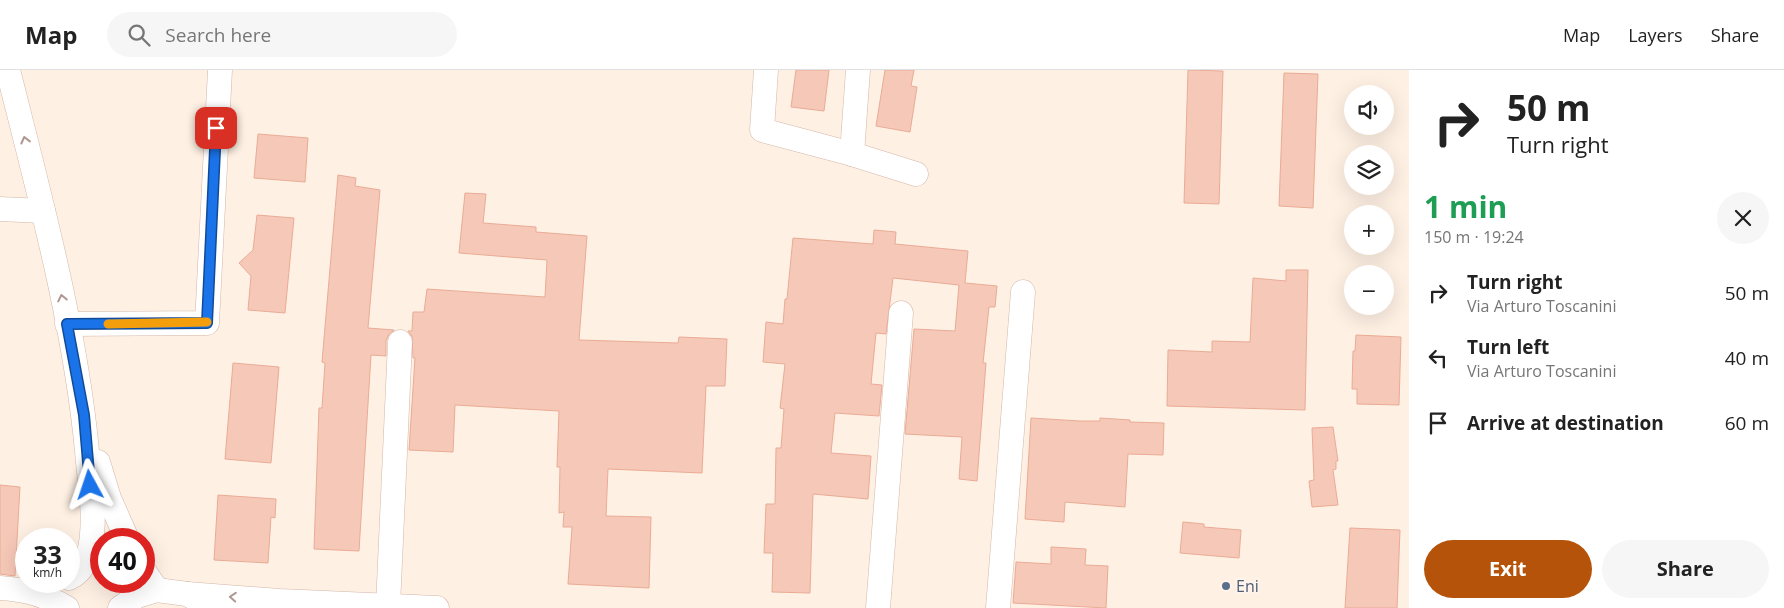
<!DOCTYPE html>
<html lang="en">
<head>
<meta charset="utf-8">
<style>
	body { margin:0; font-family:"Open Sans",sans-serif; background:#f6f6f6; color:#222; height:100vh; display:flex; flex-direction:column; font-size:19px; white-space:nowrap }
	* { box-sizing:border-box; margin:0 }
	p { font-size:16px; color:#767676 }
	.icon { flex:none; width:28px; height:28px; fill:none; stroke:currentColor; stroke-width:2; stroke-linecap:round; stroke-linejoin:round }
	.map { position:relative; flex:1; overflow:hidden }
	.details { display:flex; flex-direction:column; background:#fff; width:375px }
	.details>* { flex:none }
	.top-card { background:#fff; color:#222; overflow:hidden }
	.controls { position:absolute; left:1344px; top:15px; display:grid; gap:10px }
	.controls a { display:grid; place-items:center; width:50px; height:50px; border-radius:50%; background:#fff; box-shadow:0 5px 20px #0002; font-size:25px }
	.speed { position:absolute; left:15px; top:458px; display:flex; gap:10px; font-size:25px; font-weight:700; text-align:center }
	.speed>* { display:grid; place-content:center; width:65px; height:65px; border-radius:50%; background:#fff; box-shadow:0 5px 20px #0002; line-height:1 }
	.speed small { font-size:12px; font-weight:400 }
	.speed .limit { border:8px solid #d22; background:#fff; color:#111 }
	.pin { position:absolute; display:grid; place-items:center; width:42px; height:42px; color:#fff; margin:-21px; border-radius:10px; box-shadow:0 2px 8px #0006 }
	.me { position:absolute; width:55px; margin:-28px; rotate:355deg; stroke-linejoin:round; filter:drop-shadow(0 0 4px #0008) }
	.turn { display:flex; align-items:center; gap:18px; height:105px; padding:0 15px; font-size:22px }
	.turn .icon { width:65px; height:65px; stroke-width:2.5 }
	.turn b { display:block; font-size:35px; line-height:42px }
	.round { display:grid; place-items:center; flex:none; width:52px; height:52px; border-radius:26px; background:#f6f6f6 }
	.summary { display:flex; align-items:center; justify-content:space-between; height:85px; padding:0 15px }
	h1 { font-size:30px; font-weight:700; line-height:38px; color:#1e9e55 }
	.button { display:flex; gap:10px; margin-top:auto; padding:10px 15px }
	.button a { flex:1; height:58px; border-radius:30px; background:#b45309; color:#fff; font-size:20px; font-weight:700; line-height:58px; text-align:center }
	.button a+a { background:#f6f6f6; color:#222 }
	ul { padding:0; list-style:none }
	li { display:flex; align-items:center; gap:15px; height:65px; padding:0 15px }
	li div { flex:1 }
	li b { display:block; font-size:19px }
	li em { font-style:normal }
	header { display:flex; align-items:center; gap:30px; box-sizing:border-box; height:70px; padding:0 25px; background:#fff; border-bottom:1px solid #e0e0e0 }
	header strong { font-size:24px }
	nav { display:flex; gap:28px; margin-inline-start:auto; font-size:18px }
	.search { width:350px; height:45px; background:#f6f6f6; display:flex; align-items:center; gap:12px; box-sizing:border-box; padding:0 18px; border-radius:28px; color:#767676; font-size:19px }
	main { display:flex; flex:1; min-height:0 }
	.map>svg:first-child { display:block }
	.building { fill:#f6c8b8; stroke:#eaab96 }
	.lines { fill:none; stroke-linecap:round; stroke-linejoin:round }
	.minor-casing { stroke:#d3b7aa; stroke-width:25 }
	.minor { stroke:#fff; stroke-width:24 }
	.oneway { stroke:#af9790 }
	.route-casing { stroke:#114b97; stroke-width:12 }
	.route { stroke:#1a73e8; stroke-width:9 }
	.slow { stroke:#f59e0b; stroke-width:9 }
	.service-dot { fill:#5c6f8a; stroke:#fff4eb; stroke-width:2 }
	.labels { text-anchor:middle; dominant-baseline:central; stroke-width:4; stroke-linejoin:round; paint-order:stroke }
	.service-label { font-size:16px; fill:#4e5e75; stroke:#fff4eb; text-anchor:start }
</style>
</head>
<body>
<header>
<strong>Map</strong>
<div class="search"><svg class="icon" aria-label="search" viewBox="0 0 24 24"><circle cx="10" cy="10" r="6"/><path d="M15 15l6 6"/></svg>Search here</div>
<nav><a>Map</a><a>Layers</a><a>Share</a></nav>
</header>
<main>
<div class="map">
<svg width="1409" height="538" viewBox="0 0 1409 538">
	<rect width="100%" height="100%" fill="#fef0e3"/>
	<!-- building -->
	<g class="building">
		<path d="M796,0h33l-5,41 -33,-4z"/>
		<path d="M885,0h29l-3,16 6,1 -7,45 -34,-6z"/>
		<path d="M1188,0l35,1 -4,133 -35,-1z"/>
		<path d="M1284,3l34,1 -5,134 -34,-2z"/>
		<path d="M258,64l50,4 -3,44 -51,-4z"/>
		<path d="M338,105l18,3 -1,8 25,4 -12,138 26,2 -5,4 -3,7v15l-15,-1 -12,196 -45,-2 5,-141h3l3,-45 -3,-1z"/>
		<path d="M465,123l21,1 -3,29 53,4v5l51,4 -8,104 99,3 1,-6 48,2 -2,47h-19l-4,87 -94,-4 -2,47 45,1 -2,71 -81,-4 4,-57h-9l1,-15 -5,1 1,-46h-3l2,-56 -104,-6 -2,47 -44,-2 6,-92h-2l-1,-22 -4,-5h4l1,-19h11l3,-23 118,8 2,-37 -88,-7z"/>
		<path d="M257,145l37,3 -9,95 -37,-3 3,-34 -12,-13 14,-13z"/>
		<path d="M874,160l22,2 -1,12 73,7 -3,32 32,3 -2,21h-6l-6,56h3l-9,118 -18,-2 3,-42 -57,-3 9,-105 41,2 4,-46 -66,-7 -7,56 -10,-1 -5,51 11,1 -3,31 -44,-3 -4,40 40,3 -3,43 -55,-5 -3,99 -38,-1 1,-39h-9l2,-49h9l1,-56h5l3,-39 -4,-1 5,-44 -22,-2 3,-40 17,2 2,-25h2l6,-61 80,6z"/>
		<path d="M1286,200h22l-3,140 -138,-4 1,-56 44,2v-11l38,1 3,-64 33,3z"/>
		<path d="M1356,265l45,2 -2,68 -42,-1v-15h-5l1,-38h2z"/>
		<path d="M233,293l46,4 -8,96 -46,-4z"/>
		<path d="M1031,348l49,3h20v-3l30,2v2l34,1 -1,32 -35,-1 -3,53 -60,-5 -1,20 -39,-3z"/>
		<path d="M1333,357l5,34h-2v8l-3,1 5,35 -26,2 -3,-26 5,-1 -2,-52z"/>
		<path d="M0,415l20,2 -5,89 -15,-2z"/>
		<path d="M218,425l58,4 -1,19 -4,-1 -3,46 -54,-3z"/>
		<path d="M1183,452l21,2v3l37,3 -2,28 -59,-5z"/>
		<path d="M1350,458l50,2 -3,78h-52z"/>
		<path d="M1051,477l35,2 -1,16 23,1 -2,42 -93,-5 3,-41 35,2z"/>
	</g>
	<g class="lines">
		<defs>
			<g id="minor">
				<path d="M8,0c31,124 67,254 79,381 2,27 8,56 5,83 -1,17 -7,37 -23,44"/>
				<path d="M766,0l-4,60 90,24 64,20"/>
				<path d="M852,84l6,-84"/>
				<path d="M0,139l43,2"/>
				<path d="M67,254l140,-1 13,-253"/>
				<path d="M98,392l11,36 18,41"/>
				<path d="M144,501l13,19"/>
				<path d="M0,518c27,2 43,6 67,20"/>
				<path d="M187,524l93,7 157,7"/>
				<path d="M388,536l12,-264"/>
				<path d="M120,538l17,-12 20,-6 30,4 14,8"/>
				<path d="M878,538l23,-295"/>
				<path d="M998,538l25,-316"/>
			</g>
		</defs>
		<!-- minor casing -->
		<use href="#minor" class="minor-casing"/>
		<!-- minor -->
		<use href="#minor" class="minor"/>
	</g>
	<!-- one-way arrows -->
	<defs><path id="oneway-chevron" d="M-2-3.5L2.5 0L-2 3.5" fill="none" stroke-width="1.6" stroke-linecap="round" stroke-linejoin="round" transform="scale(1.25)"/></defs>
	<g class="oneway">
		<use href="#oneway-chevron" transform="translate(25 70) rotate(-104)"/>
		<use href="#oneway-chevron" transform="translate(62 228) rotate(-102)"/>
		<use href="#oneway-chevron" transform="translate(233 527) rotate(-176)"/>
	</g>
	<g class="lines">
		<defs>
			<path id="route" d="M90,415l-6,-70 -17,-91 140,-1 9,-195"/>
		</defs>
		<!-- route casing -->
		<use href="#route" class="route-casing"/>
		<!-- route -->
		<use href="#route" class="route"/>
		<!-- slow -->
		<path class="slow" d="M108,254l99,-2"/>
	</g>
	<!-- markers -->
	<circle class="service-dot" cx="1226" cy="516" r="5"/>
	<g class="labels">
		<!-- service labels -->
		<g class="service-label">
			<text x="1236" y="516">Eni</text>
		</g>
	</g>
</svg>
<div class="controls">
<a><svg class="icon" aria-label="sound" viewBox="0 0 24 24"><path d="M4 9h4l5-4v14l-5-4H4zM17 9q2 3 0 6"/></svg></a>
<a><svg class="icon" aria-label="layers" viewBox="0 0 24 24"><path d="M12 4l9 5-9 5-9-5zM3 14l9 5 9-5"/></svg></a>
<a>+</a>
<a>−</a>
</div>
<div class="speed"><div>33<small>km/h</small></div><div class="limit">40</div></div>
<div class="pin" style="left:216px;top:58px;background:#d93025"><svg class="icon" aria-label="arrive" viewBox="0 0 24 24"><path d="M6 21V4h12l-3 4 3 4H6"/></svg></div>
<svg class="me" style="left:90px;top:415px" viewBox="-20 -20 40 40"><path d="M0-17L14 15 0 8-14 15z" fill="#1a73e8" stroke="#fff" stroke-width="4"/></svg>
</div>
<section class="details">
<div class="top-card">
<div class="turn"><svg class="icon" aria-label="right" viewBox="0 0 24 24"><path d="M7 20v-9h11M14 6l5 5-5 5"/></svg><div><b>50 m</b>Turn right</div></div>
</div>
<div class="summary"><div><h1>1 min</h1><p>150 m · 19:24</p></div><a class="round"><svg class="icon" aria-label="close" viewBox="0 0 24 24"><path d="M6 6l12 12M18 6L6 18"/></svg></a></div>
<ul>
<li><svg class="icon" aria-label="right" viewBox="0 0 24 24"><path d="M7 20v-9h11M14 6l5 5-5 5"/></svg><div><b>Turn right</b><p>Via Arturo Toscanini</p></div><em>50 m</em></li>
<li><svg class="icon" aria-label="left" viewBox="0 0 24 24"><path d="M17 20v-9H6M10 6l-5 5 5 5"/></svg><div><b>Turn left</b><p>Via Arturo Toscanini</p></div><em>40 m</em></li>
<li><svg class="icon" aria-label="arrive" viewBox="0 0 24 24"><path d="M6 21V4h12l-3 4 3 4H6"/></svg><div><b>Arrive at destination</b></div><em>60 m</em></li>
</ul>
<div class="button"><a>Exit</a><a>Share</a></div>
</section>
</main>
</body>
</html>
